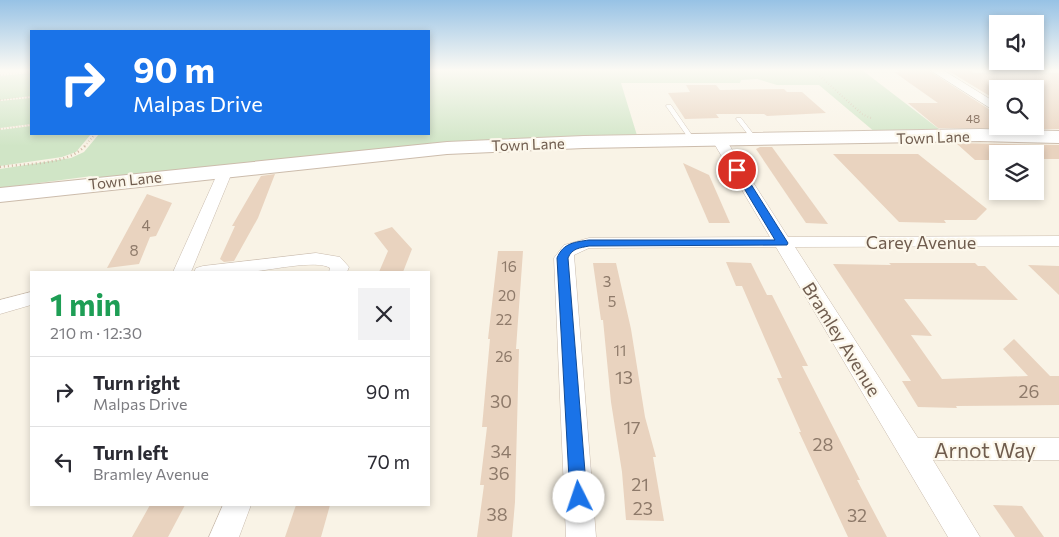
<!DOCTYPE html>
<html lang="en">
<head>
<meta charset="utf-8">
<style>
	body { margin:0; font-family:Commissioner,sans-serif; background:#f2f2f3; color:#2b2b33; height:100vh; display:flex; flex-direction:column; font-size:19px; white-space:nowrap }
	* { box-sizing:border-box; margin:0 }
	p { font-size:16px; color:#7c7c81 }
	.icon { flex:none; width:28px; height:28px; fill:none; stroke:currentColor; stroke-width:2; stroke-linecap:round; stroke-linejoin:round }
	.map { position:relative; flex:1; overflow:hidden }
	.panel { position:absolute; left:30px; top:271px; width:400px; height:235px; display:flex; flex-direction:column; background:#fff; border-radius:0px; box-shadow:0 2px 8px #0003 }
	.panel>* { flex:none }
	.top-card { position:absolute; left:30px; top:30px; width:400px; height:105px; border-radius:0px; box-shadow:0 2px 8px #0003; background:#1a73e8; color:#fff; overflow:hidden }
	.tools { position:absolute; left:989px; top:15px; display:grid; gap:10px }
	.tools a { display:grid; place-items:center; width:55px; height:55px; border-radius:0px; background:#fff; box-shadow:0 2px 8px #0003; font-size:25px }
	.pin { position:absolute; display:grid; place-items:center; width:42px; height:42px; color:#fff; margin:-21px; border:2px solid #fff; border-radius:50%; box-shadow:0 1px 5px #0007 }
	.me { position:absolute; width:55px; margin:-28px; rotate:356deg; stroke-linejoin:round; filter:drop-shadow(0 0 4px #0008) }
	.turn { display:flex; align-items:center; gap:18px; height:105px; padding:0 20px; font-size:22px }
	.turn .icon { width:65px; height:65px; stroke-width:2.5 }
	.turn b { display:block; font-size:35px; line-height:42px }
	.round { display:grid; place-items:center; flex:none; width:52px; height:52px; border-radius:0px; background:#f2f2f3 }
	.head { display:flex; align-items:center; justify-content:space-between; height:85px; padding:0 20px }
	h1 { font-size:30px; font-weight:700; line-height:38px; color:#1e9e55 }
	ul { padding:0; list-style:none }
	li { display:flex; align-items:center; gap:15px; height:70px; padding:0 20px; border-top:1px solid #e1e1e2 }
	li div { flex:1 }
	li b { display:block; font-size:19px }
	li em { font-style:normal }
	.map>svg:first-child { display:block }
	.green { fill:#d0e5c6 }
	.building { fill:#e9d3bf }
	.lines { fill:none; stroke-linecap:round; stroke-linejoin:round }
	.service-casing { stroke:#c9bbad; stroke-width:1 }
	.minor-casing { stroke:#c9bbad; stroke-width:1 }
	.secondary-casing { stroke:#ccbcac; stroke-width:2 }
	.path-far1 { stroke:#cfb8a4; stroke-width:2; stroke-dasharray:0.5 2.5; stroke-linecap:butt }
	.path { stroke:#cfb8a4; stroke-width:2.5; stroke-dasharray:1 3; stroke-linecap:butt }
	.service { fill:#fff; fill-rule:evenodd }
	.minor { fill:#fff; fill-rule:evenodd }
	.secondary { fill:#fff; fill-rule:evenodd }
	.route { fill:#1a73e8; stroke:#114b97 }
	.labels { text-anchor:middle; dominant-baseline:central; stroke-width:4.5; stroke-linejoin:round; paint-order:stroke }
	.far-number-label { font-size:12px; fill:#8e7a6a }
	.far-street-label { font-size:15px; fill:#6f5c4e; stroke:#fcf7eb }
	.number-label { font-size:15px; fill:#8e7a6a }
	.street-label { font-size:18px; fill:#6f5c4e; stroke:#fcf7eb }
	.near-number-label { font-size:18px; fill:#8e7a6a }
	.near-street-label { font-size:21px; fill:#6f5c4e; stroke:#fcf7eb }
</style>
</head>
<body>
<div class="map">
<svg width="1059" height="537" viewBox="0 0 1059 537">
	<rect width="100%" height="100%" fill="#f9f3e6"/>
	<!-- green -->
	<g class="green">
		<path d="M429,70h433l86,66 -66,2 -63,-53h-42l-20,-6 -16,1 -1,3h-119l18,59h-55l-499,43 7,-9 -92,12v-19l71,-11 13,-6 15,-18h330z"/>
		<path d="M31,73v23l-31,4v-24z"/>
		<path d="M31,98v26l-31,4v-27z"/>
		<path d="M31,126v8h60l-15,18 -14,5 -62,9v-36z"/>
	</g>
	<!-- building -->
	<g class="building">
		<path d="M897,70h31l70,45v11l19,2h-79l-30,-25h30l-44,-31h5z"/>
		<path d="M947,70h22l5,3h85v56h-20l-4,-3v-37h-37v12z"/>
		<path d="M686,85h30l4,5 64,-1 3,3h15l24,21 -59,3 -3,-2h-48l3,4 -34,1 -17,-26 22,-1z"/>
		<path d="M956,143l103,2v14h-24v-5h-37v6h-23z"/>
		<path d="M760,147h12l56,77 -22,-1 -50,-74z"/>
		<path d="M833,154h85l69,55 -11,11h-32l2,3 -47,-1z"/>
		<path d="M683,163l26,12 21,48h-21z"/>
		<path d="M275,174l-17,44 -24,43 -10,1 -4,-3 15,-33h-3l29,-50z"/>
		<path d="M147,194l25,9 -16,33 -6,1 -11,27 -32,4z"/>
		<path d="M392,227l20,22 -9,23h-24l9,-21 -14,-18z"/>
		<path d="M498,251h25l-7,98h3l-4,153 -3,35h-35l7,-52h-4l7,-58h-5l8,-88h-2z"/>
		<path d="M726,262l25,1 16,32h5l36,71h-6l58,114h-3l30,57h-39l-49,-105h2l-24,-54h5l-24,-55 -16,-37h-6z"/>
		<path d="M593,263h23l15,66 14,88 11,40h-3l11,64 -38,-1 -4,-48 -11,-70 -8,-82h-2z"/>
		<path d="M889,263h86l3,3h7l33,34 -114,-1 28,37 -21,-1 31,44 86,-3 -25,-27 11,-10 36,37h9v29l-103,1 1,2 -39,-1 -16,-26h9l-78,-117 58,1z"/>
		<path d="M1028,265l31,1v29z"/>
		<path d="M150,505h35l-17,32h-36z"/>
		<path d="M296,505h34l-9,32h-36z"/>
		<path d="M993,505l29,1 22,31h-29z"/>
	</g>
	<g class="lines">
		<defs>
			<g id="service">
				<path d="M667,105h4l25,36 -1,1h-4l-25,-36z"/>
				<path d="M737,118h4l17,22 -1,1h-4l-17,-22z"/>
			</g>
			<g id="minor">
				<path d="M930,70h13l55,34v9z"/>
				<path d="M1017,126h15l14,10 -2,3h-10z"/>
				<path d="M719,136l7,4 62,97 271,-1v10l-264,1 123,191h141v22h-126l47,77h-32l-172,-290 -187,1 -15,7 22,282h-30l-12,-279 10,-13 25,-7 181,-1 -58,-97z"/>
				<path d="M226,166l7,4 -42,102h-18l46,-102z"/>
				<path d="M316,253l24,4 9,10 -2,5h-18l1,-4c-13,-9 -64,3 -81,4 -18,2 -39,2 -55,0l2,-4 7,-2z"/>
				<path d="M31,292v13l-31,9v-14z"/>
				<path d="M223,505h28l-12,32h-30z"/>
			</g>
			<path id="secondary" d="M980,129l79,2v12l-79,-2 -396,7 -137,6 -447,48v-14l447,-46 137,-6z"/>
		</defs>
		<!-- service casing -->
		<use href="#service" class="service-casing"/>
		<!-- minor casing -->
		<use href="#minor" class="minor-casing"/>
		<!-- secondary casing -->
		<use href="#secondary" class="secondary-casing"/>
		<!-- path-far1 -->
		<g class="path-far1">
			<path d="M813,70l49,44 11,5"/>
			<path d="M0,75l31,-3"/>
			<path d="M0,100l31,-3"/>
			<path d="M0,129l31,-4"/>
			<path d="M85,146l10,-12"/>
		</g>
		<!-- path -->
		<path class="path" d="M0,167c26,-4 67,-1 86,-22"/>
		<!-- service -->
		<use href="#service" class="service"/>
		<!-- minor -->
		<use href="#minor" class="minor"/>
		<!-- secondary -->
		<use href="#secondary" class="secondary"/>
	</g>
	<!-- sky -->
	<linearGradient id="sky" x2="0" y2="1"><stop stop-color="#97c2e5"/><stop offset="0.48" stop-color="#fcfaf4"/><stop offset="1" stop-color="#fcfaf4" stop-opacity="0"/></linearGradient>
	<rect width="1059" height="146" fill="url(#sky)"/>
	<!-- route -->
	<path class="route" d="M734,168l8,2 46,73 -1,2 -198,1c-9,2 -17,2 -21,12l19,239 -2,6 -6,2 -6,-2 -3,-6 -13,-239c6,-15 18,-16 32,-18h186l-42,-70z"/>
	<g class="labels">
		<!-- far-number labels -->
		<g class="far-number-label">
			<text x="973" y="118">48</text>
		</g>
		<!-- far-street labels -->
		<g class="far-street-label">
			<text transform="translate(933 137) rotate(-2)">Town Lane</text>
			<text transform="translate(528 144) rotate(-2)">Town Lane</text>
			<text transform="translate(125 180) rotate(-6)">Town Lane</text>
		</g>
		<!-- number labels -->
		<g class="number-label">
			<text x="146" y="225">4</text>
			<text x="134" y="250">8</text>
			<text x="509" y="266">16</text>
			<text x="607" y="281">3</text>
			<text x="507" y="295">20</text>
			<text x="612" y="301">5</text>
			<text x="504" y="319">22</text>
			<text x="620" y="350">11</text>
			<text x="504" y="356">26</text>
		</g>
		<!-- street labels -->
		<g class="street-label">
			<text x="921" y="242">Carey Avenue</text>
			<text transform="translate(842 339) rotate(58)">Bramley Avenue</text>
		</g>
		<!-- near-number labels -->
		<g class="near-number-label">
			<text x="624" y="377">13</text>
			<text x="1029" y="391">26</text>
			<text x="501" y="401">30</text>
			<text x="632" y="427">17</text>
			<text x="823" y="444">28</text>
			<text x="501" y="451">34</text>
			<text x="499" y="473">36</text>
			<text x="640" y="484">21</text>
			<text x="643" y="508">23</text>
			<text x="497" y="514">38</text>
			<text x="857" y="515">32</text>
		</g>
		<!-- near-street labels -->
		<g class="near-street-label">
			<text x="985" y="449">Arnot Way</text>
		</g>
	</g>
</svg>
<div class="tools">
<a><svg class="icon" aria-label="sound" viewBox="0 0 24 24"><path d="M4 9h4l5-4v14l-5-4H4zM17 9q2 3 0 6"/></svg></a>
<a><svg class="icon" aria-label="search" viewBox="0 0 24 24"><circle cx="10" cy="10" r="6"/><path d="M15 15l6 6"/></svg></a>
<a><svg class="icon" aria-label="layers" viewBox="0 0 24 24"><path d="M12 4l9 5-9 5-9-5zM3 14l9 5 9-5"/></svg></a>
</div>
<div class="pin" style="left:737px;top:170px;background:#d93025"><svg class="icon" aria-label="arrive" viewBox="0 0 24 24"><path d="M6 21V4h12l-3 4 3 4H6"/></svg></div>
<svg class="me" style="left:579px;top:497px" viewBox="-20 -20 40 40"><circle r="19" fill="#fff"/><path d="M0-13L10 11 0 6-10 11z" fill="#1a73e8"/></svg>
<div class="top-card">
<div class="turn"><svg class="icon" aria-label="right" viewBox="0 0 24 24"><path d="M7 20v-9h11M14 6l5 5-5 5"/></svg><div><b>90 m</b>Malpas Drive</div></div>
</div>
<section class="panel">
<div class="head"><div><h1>1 min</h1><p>210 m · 12:30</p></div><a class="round"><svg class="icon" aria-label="close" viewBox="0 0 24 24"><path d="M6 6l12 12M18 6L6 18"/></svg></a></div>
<ul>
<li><svg class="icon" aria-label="right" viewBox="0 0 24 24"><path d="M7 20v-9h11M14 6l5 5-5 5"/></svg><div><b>Turn right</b><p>Malpas Drive</p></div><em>90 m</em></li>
<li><svg class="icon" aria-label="left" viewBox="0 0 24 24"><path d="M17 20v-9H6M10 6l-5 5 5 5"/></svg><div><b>Turn left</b><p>Bramley Avenue</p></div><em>70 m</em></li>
</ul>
</section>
</div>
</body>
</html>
